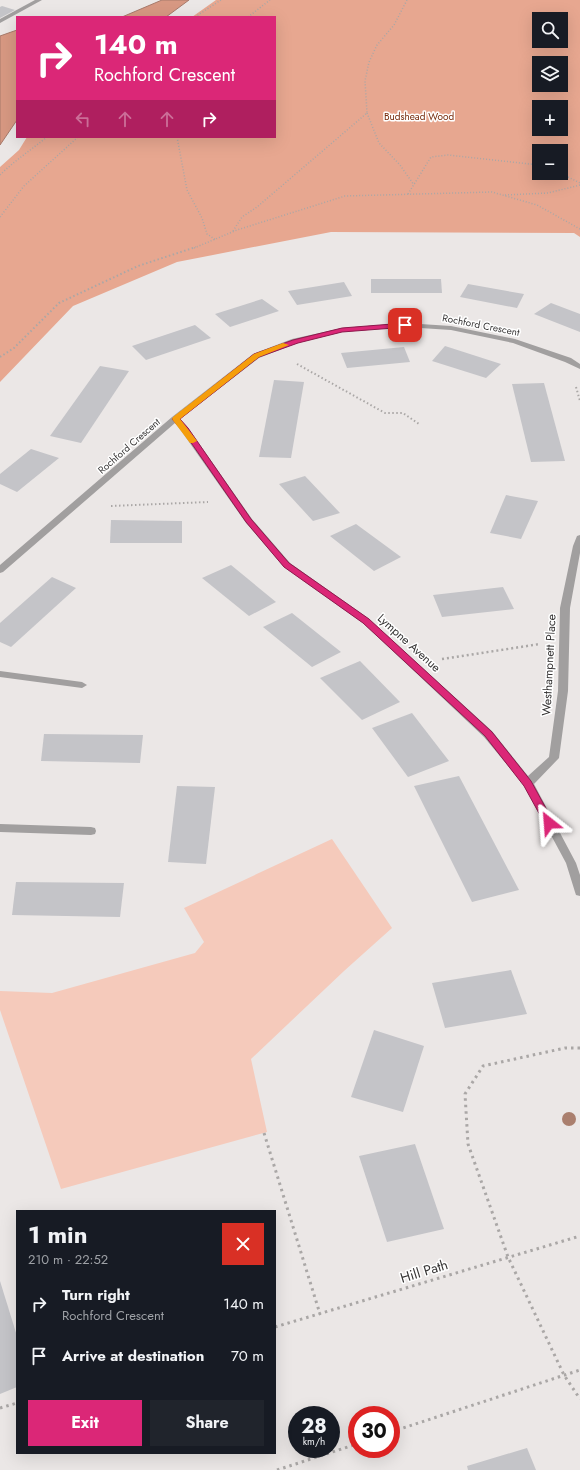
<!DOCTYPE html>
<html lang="en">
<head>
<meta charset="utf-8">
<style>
	body { margin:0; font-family:Jost,sans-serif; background:#20242c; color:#f1f3f6; height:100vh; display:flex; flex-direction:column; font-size:15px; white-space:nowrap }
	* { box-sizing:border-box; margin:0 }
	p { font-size:13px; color:#9ea1a6 }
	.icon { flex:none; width:22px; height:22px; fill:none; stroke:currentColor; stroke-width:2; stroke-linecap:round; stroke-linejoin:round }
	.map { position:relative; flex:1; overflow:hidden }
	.drawer { position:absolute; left:16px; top:1210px; width:260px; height:244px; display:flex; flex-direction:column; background:#171b24; border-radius:0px; box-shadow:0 4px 16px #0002 }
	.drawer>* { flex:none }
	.hud { position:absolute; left:16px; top:16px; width:260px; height:122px; border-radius:0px; box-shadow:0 4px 16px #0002; background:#db2777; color:#fff; overflow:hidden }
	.controls { position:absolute; left:532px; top:12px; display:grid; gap:8px }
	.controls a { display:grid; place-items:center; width:36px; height:36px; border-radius:0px; background:#171b24; box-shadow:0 4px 16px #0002; font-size:20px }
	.speed { position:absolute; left:288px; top:1406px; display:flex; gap:8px; font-size:20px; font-weight:700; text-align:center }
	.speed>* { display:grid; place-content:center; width:52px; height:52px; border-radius:50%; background:#171b24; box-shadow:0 4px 16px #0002; line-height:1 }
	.speed small { font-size:10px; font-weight:400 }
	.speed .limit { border:6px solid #d22; background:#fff; color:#111 }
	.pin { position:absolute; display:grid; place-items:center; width:34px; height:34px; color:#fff; margin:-17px; border-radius:8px; box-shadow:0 2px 6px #0006 }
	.me { position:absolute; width:44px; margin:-22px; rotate:332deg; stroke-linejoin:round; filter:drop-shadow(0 0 3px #0008) }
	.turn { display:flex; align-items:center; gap:14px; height:84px; padding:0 12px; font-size:18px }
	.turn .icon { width:52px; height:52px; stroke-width:2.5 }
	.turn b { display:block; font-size:28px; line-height:34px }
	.lanes { display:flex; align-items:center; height:38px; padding:0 12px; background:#0003; justify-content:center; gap:20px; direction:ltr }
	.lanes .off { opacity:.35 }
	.round { display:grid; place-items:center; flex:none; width:42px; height:42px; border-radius:0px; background:#20242c }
	.head { display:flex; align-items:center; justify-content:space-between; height:68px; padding:0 12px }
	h1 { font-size:24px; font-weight:700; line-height:30px }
	.primary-button { display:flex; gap:8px; margin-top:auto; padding:8px 12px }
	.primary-button a { flex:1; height:46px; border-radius:0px; background:#db2777; color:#fff; font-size:16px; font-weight:700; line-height:46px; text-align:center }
	.primary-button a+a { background:#20242c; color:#f1f3f6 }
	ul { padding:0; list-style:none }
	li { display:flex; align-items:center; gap:12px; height:52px; padding:0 12px }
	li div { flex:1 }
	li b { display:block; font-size:15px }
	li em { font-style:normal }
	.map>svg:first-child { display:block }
	.green { fill:#f5cabb }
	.forest { fill:#e7a790; fill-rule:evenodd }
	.water { fill:#d79882; stroke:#a77a6b }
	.building { fill:#c4c4c8 }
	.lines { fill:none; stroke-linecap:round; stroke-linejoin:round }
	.path-far3 { stroke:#aaa7a6; stroke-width:1.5; stroke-dasharray:1 2; stroke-linecap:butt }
	.path-far2 { stroke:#aaa7a6; stroke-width:2; stroke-dasharray:1.5 2.5; stroke-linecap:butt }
	.path-far1 { stroke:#aaa7a6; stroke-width:2.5; stroke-dasharray:2 3; stroke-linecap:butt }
	.path { stroke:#aaa7a6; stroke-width:3; stroke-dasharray:2.5 4; stroke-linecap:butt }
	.minor { fill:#a19f9f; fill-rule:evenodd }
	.tree { fill:#aa7f6e }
	.route { fill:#db2777; stroke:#8e194d }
	.slow { fill:#f59e0b }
	.labels { text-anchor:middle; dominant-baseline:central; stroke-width:3; stroke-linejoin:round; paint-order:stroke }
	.far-park-label { font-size:10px; fill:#752a0b; stroke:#fff }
	.far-street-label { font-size:10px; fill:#363434; stroke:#fff }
	.street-label { font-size:12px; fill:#363434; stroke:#fff }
	.near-street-label { font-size:14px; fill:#363434; stroke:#fff }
</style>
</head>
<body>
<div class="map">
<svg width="580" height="1470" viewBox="0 0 580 1470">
	<rect width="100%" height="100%" fill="#ebe7e6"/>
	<!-- green -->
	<path class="green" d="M332,839l60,89 -48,43 -93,88 16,73 -206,57 -61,-179v-19l52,2 143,-40 9,-11 -20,-34z"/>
	<!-- forest -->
	<path class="forest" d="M216,0h364v237l-6,-4 -243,-1 -154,30 -104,44 -73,76v-215l19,-17 8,-13h248v-120h-83zM539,19h22v22h-22zM539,63h22v22h-22zM539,107h22v22h-22zM539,151h22v22h-22z"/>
	<!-- water -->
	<g class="water">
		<path d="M162,0h27l-23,17h-44z"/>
		<path d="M17,30v90l-17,25v-109z"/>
	</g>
	<!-- building -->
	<g class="building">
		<path d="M2,6l13,4 -15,8v-11z"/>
		<path d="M371,279h70l1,14h-71z"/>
		<path d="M344,282l8,14 -55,9 -9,-14z"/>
		<path d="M468,284l56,10 -7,14 -57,-11z"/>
		<path d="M262,299l17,12 -49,16 -15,-13z"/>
		<path d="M551,303l29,11v18l-46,-18z"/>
		<path d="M195,325l16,13 -65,22 -14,-14z"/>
		<path d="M445,346l56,18 -15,14 -54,-17z"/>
		<path d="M404,347l6,15 -63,6 -6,-15z"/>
		<path d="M100,366l29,5 -48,72 -31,-7z"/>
		<path d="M274,380l30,2 -13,76 -32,-1z"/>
		<path d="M544,383l21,78 -34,1 -19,-78z"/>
		<path d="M31,449l28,9 -42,34 -17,-8v-10z"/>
		<path d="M305,476l35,37 -27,8 -34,-37z"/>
		<path d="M506,495l32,6 -17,38 -31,-6z"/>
		<path d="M111,520l71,1v22h-72z"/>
		<path d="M356,524l45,33 -27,14 -44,-35z"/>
		<path d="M231,565l45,37 -27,14 -47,-38z"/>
		<path d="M52,577l24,11 -65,59 -11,-5v-19z"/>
		<path d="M503,587l11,22 -72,8 -9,-22z"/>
		<path d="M292,613l49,39 -29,15 -49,-40z"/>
		<path d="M360,661l40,41 -38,18 -42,-42z"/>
		<path d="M412,713l37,48 -41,16 -36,-49z"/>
		<path d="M44,734l99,1 -3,28 -99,-2z"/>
		<path d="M459,776l60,114 -47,12 -58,-116z"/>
		<path d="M177,786l38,1 -9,77 -38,-2z"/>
		<path d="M16,882l108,1 -4,34 -108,-2z"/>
		<path d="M511,970l16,44 -82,14 -13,-45z"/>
		<path d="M374,1030l50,16 -21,66 -52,-15z"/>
		<path d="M415,1144l29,85 -57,13 -28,-86z"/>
		<path d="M0,1281l17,55v51l-17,7z"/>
		<path d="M527,1448l9,22h-68l-1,-4z"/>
	</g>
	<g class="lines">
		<!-- path-far3 -->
		<g class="path-far3">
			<path d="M195,17l26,-17"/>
			<path d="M248,17l22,-17"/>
			<path d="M367,113l12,30 21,22 14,20"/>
			<path d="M177,137l10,53 15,28 5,16 9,6"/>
			<path d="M560,173l20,10"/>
			<path d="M0,175c14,-14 31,-25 47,-38"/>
			<path d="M408,194l23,-37 17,-2 91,10"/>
			<path d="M505,195l43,-2 32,-8"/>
			<path d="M0,217l24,-31 54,-49"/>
			<path d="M233,231l9,-14 15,-10 110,-94 -2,-32 4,-19 8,-17 17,-20 13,-25"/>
			<path d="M194,248l43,-18 108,-34 147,-4 45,13 43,24"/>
		</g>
		<!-- path-far2 -->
		<g class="path-far2">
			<path d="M0,357l14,-9 45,-45 79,-37 58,-19"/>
			<path d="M297,364l88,49h18l16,11"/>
			<path d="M576,387l4,14"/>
			<path d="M111,506l97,-4"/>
		</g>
		<!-- path-far1 -->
		<path class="path-far1" d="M442,659l98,-15"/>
		<!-- path -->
		<g class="path">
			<path d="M580,1048h-15l-82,18 -18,28 3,50 40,113 56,118 16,24"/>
			<path d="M264,1133l56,181"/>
			<path d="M275,1327l305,-91"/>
			<path d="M0,1408l17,-5"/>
			<path d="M391,1432l189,-62"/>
			<path d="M277,1470l80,-26"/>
		</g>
		<!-- minor -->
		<g class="minor">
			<path d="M35,0h7l-42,23v-4z"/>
			<path d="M405,323l46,3 64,13 56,19 9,6v5l-15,-7 -52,-19 -62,-13 -46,-3 -63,5 -45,11 -38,15 -79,61 8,9 64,91 38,44 79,56 123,112 36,45 21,-19 9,-66 2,-83 13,-62 4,-10 3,-1v18l-10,55 -2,83 -9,67 -25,26 42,79 4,12v21l-4,-1 -1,-3 -9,-29 -42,-78 -40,-48 -121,-114 -79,-56 -38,-44 -64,-91 -7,-9 -172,149 -3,1v-8l172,-148 81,-63 39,-15 50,-11z"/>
			<path d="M0,671l82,11 5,3 -5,3 -82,-11z"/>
			<path d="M0,824l91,3 4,1 1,3 -1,3 -4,1 -91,-3z"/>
		</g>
	</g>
	<!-- trees -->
	<circle class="tree" cx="569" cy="1119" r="7"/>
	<!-- route -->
	<path class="route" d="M405,323l2,1v3l-65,5 -44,11 -39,14 -79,62 8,9 63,91 38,44 80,56 123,113 39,49 23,42 -5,4 -3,-1 -22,-40 -39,-50 -122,-113 -79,-56 -38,-45 -63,-91 -11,-12 82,-65 39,-14 49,-12z"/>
	<!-- slow -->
	<path class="slow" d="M283,343l6,2 -30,12 -79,62 17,22 -4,2h-3l-18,-24 1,-2 81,-63z"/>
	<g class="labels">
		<!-- far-park labels -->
		<g class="far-park-label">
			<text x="419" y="116">Budshead Wood</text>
		</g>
		<!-- far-street labels -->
		<g class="far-street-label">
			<text transform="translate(481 325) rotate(11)">Rochford Crescent</text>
			<text transform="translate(129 446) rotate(-41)">Rochford Crescent</text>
		</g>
		<!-- street labels -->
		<g class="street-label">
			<text transform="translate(409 643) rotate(42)">Lympne Avenue</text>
			<text transform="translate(549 665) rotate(-87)">Westhampnett Place</text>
		</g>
		<!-- near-street labels -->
		<g class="near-street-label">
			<text transform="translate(424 1271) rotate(-17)">Hill Path</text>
		</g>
	</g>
</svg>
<div class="controls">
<a><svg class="icon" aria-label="search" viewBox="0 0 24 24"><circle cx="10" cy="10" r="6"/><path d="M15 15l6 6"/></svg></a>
<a><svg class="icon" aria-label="layers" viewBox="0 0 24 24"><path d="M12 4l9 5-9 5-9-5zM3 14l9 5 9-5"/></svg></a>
<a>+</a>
<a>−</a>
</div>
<div class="speed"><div>28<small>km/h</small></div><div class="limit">30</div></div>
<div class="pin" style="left:405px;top:325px;background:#d93025"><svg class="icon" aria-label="arrive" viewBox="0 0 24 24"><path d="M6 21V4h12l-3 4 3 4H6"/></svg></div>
<svg class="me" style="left:549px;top:823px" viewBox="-20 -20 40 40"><path d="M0-17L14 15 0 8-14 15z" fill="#db2777" stroke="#fff" stroke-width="4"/></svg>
<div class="hud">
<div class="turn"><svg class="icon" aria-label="right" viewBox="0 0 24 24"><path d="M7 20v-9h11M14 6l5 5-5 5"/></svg><div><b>140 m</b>Rochford Crescent</div></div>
<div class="lanes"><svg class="icon off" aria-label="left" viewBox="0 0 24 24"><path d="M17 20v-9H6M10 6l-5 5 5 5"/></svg><svg class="icon off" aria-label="ahead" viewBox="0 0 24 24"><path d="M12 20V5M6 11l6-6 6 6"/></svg><svg class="icon off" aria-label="ahead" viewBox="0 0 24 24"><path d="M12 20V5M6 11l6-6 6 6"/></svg><svg class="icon" aria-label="right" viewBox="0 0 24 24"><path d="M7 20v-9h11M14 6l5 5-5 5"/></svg></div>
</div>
<section class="drawer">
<div class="head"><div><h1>1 min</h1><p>210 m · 22:52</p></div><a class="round" style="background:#d93025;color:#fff"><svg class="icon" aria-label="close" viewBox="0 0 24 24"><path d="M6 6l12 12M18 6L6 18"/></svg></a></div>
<ul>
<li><svg class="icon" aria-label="right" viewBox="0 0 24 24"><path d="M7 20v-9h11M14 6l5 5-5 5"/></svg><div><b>Turn right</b><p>Rochford Crescent</p></div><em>140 m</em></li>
<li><svg class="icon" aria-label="arrive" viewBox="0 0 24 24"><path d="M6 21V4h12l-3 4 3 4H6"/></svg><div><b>Arrive at destination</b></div><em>70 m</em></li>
</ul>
<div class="primary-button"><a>Exit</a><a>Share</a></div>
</section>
</div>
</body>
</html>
